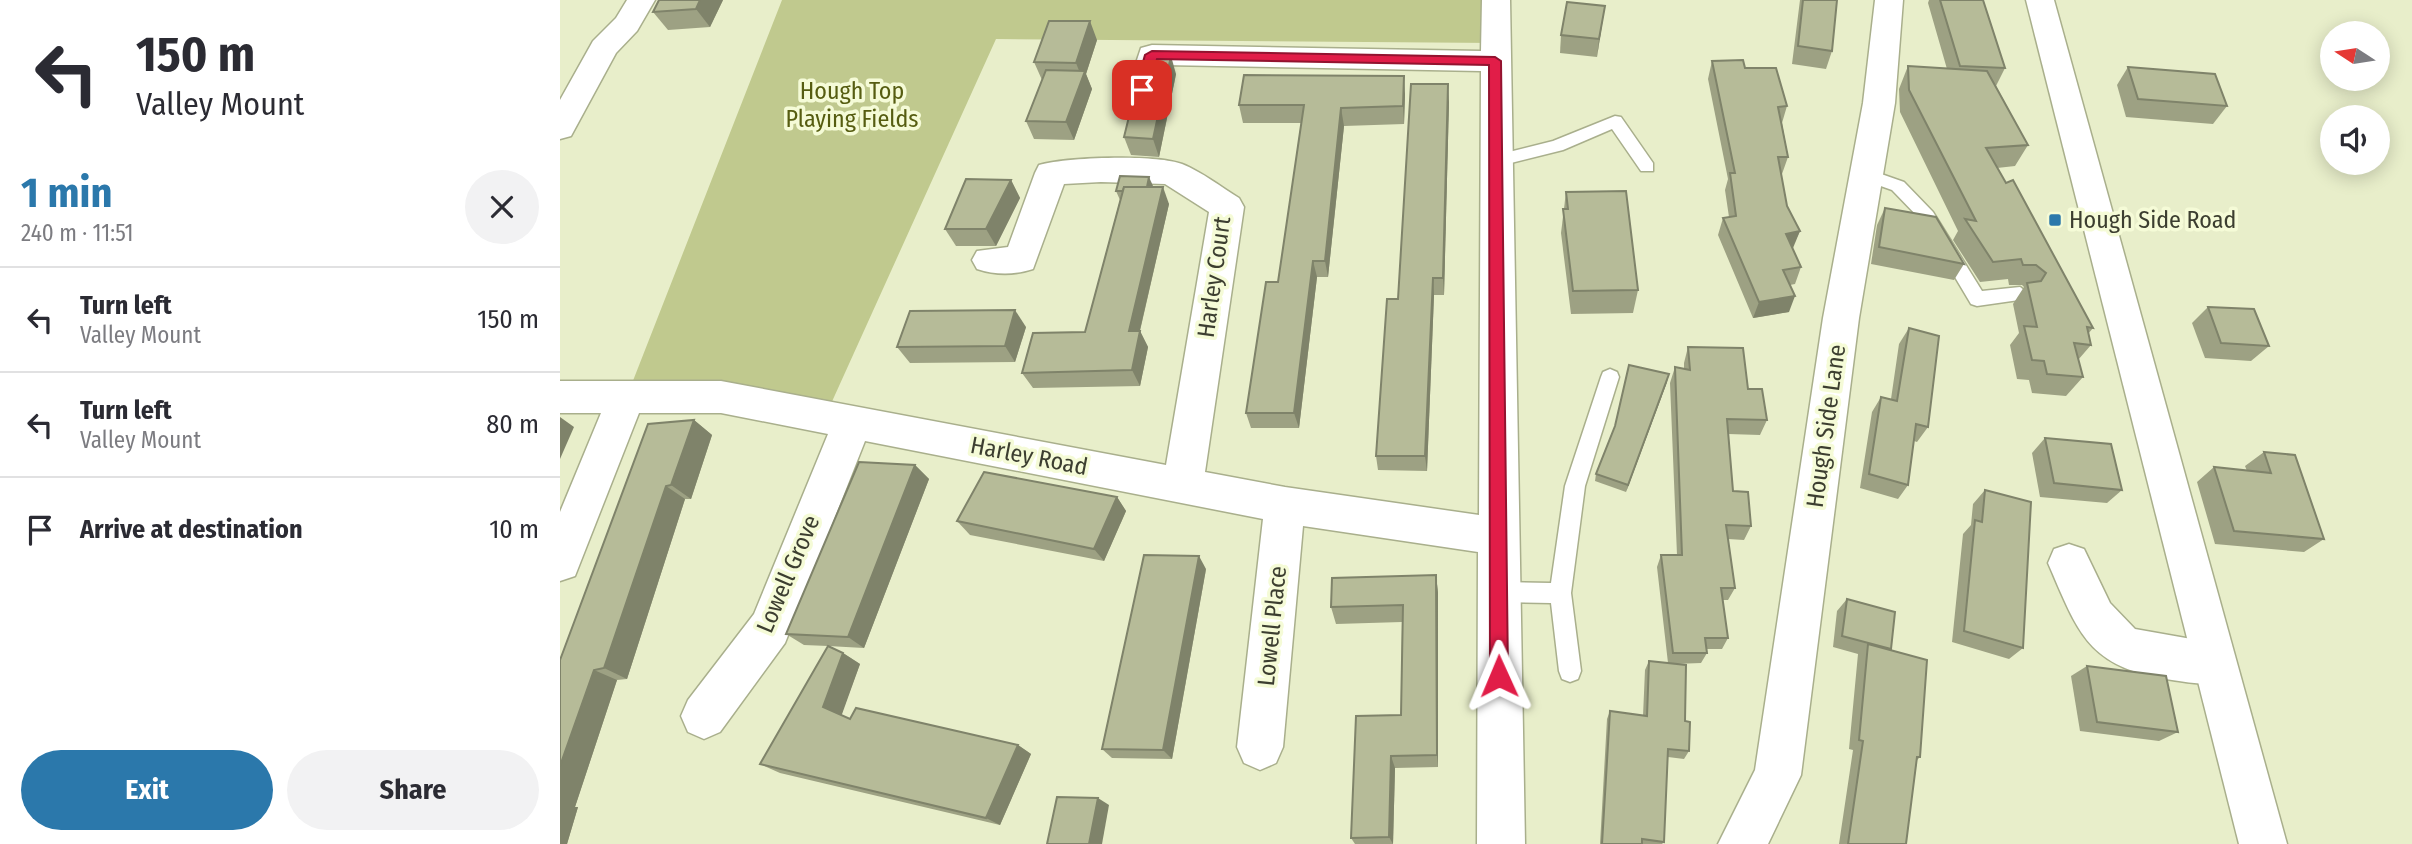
<!DOCTYPE html>
<html lang="en">
<head>
<meta charset="utf-8">
<style>
	body { margin:0; font-family:"Fira Sans Condensed",sans-serif; background:#f2f2f3; color:#2b2b33; height:100vh; display:flex; flex-direction:column; font-size:26px; white-space:nowrap }
	* { box-sizing:border-box; margin:0 }
	p { font-size:23px; color:#7c7c81 }
	.icon { flex:none; width:38px; height:38px; fill:none; stroke:currentColor; stroke-width:2; stroke-linecap:round; stroke-linejoin:round }
	.map { position:relative; flex:1; overflow:hidden }
	.sheet { display:flex; flex-direction:column; background:#fff; width:560px }
	.sheet>* { flex:none }
	.banner { background:#fff; color:#2b2b33; overflow:hidden }
	.needle { width:46px; rotate:282deg }
	.fabs { position:absolute; left:1760px; top:21px; display:grid; gap:14px }
	.fabs a { display:grid; place-items:center; width:70px; height:70px; border-radius:50%; background:#fff; box-shadow:0 4px 18px #0003; font-size:35px }
	.pin { position:absolute; display:grid; place-items:center; width:60px; height:60px; color:#fff; margin:-30px; border-radius:14px; box-shadow:0 4px 10px #0006 }
	.me { position:absolute; width:77px; margin:-38px; rotate:359deg; stroke-linejoin:round; filter:drop-shadow(0 0 5px #0008) }
	.turn { display:flex; align-items:center; gap:24px; height:147px; padding:0 21px; font-size:32px }
	.turn .icon { width:91px; height:91px; stroke-width:2.5 }
	.turn b { display:block; font-size:49px; line-height:60px }
	.round { display:grid; place-items:center; flex:none; width:74px; height:74px; border-radius:37px; background:#f2f2f3 }
	.summary { display:flex; align-items:center; justify-content:space-between; height:119px; padding:0 21px }
	h1 { font-size:42px; font-weight:700; line-height:52px; color:#2b78ab }
	.primary-button { display:flex; gap:14px; margin-top:auto; padding:14px 21px }
	.primary-button a { flex:1; height:80px; border-radius:42px; background:#2b78ab; color:#fff; font-size:28px; font-weight:700; line-height:80px; text-align:center }
	.primary-button a+a { background:#f2f2f3; color:#2b2b33 }
	ul { padding:0; list-style:none }
	li { display:flex; align-items:center; gap:21px; height:105px; padding:0 21px; border-top:2px solid #e1e1e2 }
	li div { flex:1 }
	li b { display:block; font-size:26px }
	li em { font-style:normal }
	main { display:flex; flex:1; min-height:0 }
	.map>svg:first-child { display:block }
	.green { fill:#c0c98e }
	.lines { fill:none; stroke-linecap:round; stroke-linejoin:round }
	.service-casing { stroke:#a9af8c; stroke-width:3 }
	.minor-casing { stroke:#a9af8c; stroke-width:3 }
	.secondary-casing { stroke:#a9af8c; stroke-width:3 }
	.service { fill:#fff; fill-rule:evenodd }
	.minor { fill:#fff; fill-rule:evenodd }
	.secondary { fill:#fff; fill-rule:evenodd }
	.wall { fill:#9da183 }
	.shaded-wall { fill:#7f836a }
	.building { fill:#b6bb98; stroke:#7f836a; stroke-width:2 }
	.route { fill:#e11d48; stroke:#92132f; stroke-width:2 }
	.poi-dot { fill:#2b78ab; stroke:#f5fbd7; stroke-width:2.5 }
	.labels { text-anchor:middle; dominant-baseline:central; stroke-width:7; stroke-linejoin:round; paint-order:stroke }
	.park-label { font-size:24px; fill:#565d11; stroke:#f5fbd7 }
	.poi-label { font-size:24px; fill:#3c3e30; stroke:#f5fbd7; text-anchor:start }
	.street-label { font-size:24px; fill:#3c3e30; stroke:#f5fbd7 }
</style>
</head>
<body>
<main>
<section class="sheet">
<div class="banner">
<div class="turn"><svg class="icon" aria-label="left" viewBox="0 0 24 24"><path d="M17 20v-9H6M10 6l-5 5 5 5"/></svg><div><b>150 m</b>Valley Mount</div></div>
</div>
<div class="summary"><div><h1>1 min</h1><p>240 m · 11:51</p></div><a class="round"><svg class="icon" aria-label="close" viewBox="0 0 24 24"><path d="M6 6l12 12M18 6L6 18"/></svg></a></div>
<ul>
<li><svg class="icon" aria-label="left" viewBox="0 0 24 24"><path d="M17 20v-9H6M10 6l-5 5 5 5"/></svg><div><b>Turn left</b><p>Valley Mount</p></div><em>150 m</em></li>
<li><svg class="icon" aria-label="left" viewBox="0 0 24 24"><path d="M17 20v-9H6M10 6l-5 5 5 5"/></svg><div><b>Turn left</b><p>Valley Mount</p></div><em>80 m</em></li>
<li><svg class="icon" aria-label="arrive" viewBox="0 0 24 24"><path d="M6 21V4h12l-3 4 3 4H6"/></svg><div><b>Arrive at destination</b></div><em>10 m</em></li>
</ul>
<div class="primary-button"><a>Exit</a><a>Share</a></div>
</section>
<div class="map">
<svg width="1852" height="844" viewBox="0 0 1852 844">
	<rect width="100%" height="100%" fill="#e8eeca"/>
	<!-- green -->
	<path class="green" d="M222,0h713l1,43 -500,-4 -171,378 -198,-21z"/>
	<g class="lines">
		<defs>
			<g id="service">
				<path d="M1055,116l6,1 32,46v8h-12l-29,-42 -49,21 -68,17 -8,-6 2,-4 64,-16z"/>
				<path d="M1307,169l37,13 29,30 49,79 38,-4 9,7 -3,5 -49,7 -6,-2 -50,-84 -29,-30 -31,-11v-8z"/>
				<path d="M1050,369l7,3 2,5 -34,109 -14,107 10,78 -3,8 -8,3 -8,-3 -3,-8 -8,-68 -53,-1 -8,-3 -3,-7 3,-7 8,-3 53,1 14,-97 36,-109 2,-5z"/>
			</g>
			<g id="minor">
				<path d="M67,0h28l-18,31 -21,22 -45,83 -11,3v-39l33,-59 23,-23z"/>
				<path d="M922,0h28l15,844h-48l1,-292 -175,-26 -20,221 -7,16 -16,7 -16,-7 -7,-16 26,-228 -398,-78 -80,202 -65,89 -16,7 -16,-7 -7,-16 7,-16 66,-86 74,-180 -107,-21h-82l-64,163 -15,5v-69l41,-99h-41v-32h161l445,84 43,-253 -44,-28 -64,-2 -37,2 -31,85c-18,6 -38,6 -56,0l-5,-9 5,-9 31,-4 27,-74 4,-8c27,-8 117,-11 143,-1 20,8 39,23 57,34l5,9 -39,265 80,15 194,28 2,-444 -317,-6 -11,32 -11,3 -11,-3 -4,-7 14,-42 11,-3 329,6z"/>
				<path d="M1315,0h28l-8,103 -36,215 -58,457 -33,69h-50l37,-74 68,-452 40,-215z"/>
				<path d="M1509,544l15,5 26,54 25,26 79,14 16,6 6,15 -6,15c-20,8 -37,4 -58,1 -85,-13 -93,-46 -124,-117l6,-14z"/>
			</g>
			<path id="secondary" d="M1466,0h28l233,844h-48z"/>
		</defs>
		<!-- service casing -->
		<use href="#service" class="service-casing"/>
		<!-- minor casing -->
		<use href="#minor" class="minor-casing"/>
		<!-- secondary casing -->
		<use href="#secondary" class="secondary-casing"/>
		<!-- service -->
		<use href="#service" class="service"/>
		<!-- minor -->
		<use href="#minor" class="minor"/>
		<!-- secondary -->
		<use href="#secondary" class="secondary"/>
	</g>
	<!-- wall -->
	<g class="wall">
		<path d="M163,0l-13,27 -42,3 -15,-18z"/>
		<path d="M1240,0h37l-5,51 -6,18 -34,-5z"/>
		<path d="M1369,0h54l22,68 -9,18 32,59 -13,21 -18,2 96,160 -5,6 3,11 -13,15 5,17 -17,19 -34,-3 -3,-13 -12,-1 -7,-34 9,-12 -6,-29 11,-17 -2,-2h-13l-1,-6 -28,3 -27,-42 5,-9 -58,-119 -1,-23 9,-23 39,3 -19,-66z"/>
		<path d="M1045,6l-8,51 -37,-4 1,-18z"/>
		<path d="M537,40l-11,34 6,15 -18,51 -40,-1 -8,-18 16,-41 -8,-18z"/>
		<path d="M1152,61l33,7 42,38 -5,17 6,34 -6,17h-1l6,32 13,25 -8,17 9,19 -6,17 -5,1 -1,27 -36,6 -35,-83 5,-17 6,-1 -4,-27 3,-11 -20,-100z"/>
		<path d="M1568,67l99,39 -14,18 -87,-7 -9,-32z"/>
		<path d="M616,74l-17,83 -28,-2 -7,-18 25,-57z"/>
		<path d="M845,94l-1,30 -60,2 -16,151h-11l-18,151h-48l-5,-15 32,-131 23,-159h-58l-4,-18z"/>
		<path d="M889,102l-5,193h-10l-7,176 -49,-1 -2,-14 22,-157z"/>
		<path d="M451,180l9,18 -24,48h-40l-11,-17z"/>
		<path d="M593,187l16,17 -29,127 8,16 -8,39 -107,2 -11,-15 63,-41 35,-132 -4,-9z"/>
		<path d="M1006,192l72,98 -5,23 -62,1 -10,-81z"/>
		<path d="M1325,208l79,56 -10,16 -83,-16 6,-39z"/>
		<path d="M1648,307l61,39 -18,15 -46,-3 -13,-35z"/>
		<path d="M466,327l-11,35 -105,1 -13,-16z"/>
		<path d="M1349,328l19,99 -11,15 -3,-1 -6,44 -10,14 -38,-11 12,-76 9,-15 10,2 8,-55z"/>
		<path d="M1128,347l60,42 19,31 -7,15 -32,-1 5,57 18,35 -7,14 -16,-1 7,49 -7,12h-5l5,38 -6,11h-16l1,4 -6,10 -27,1 11,57 4,30 -5,8 -16,-2 -4,85 -2,2h-62l7,-125 3,-8 33,5 2,-46 4,-9 19,2 -11,-96 4,-12h16l-7,-172 5,-16 9,2v-6z"/>
		<path d="M1107,382l-41,110 -31,-11 1,-7z"/>
		<path d="M134,420l18,15 -21,64h-6l-58,180 -10,1 -42,127h3l-11,37 -7,-184z"/>
		<path d="M1485,438l77,52 -15,13 -67,-6 -8,-44z"/>
		<path d="M1704,452l60,87 -20,13 -89,-8 -18,-62 17,-15 33,4 -2,-5z"/>
		<path d="M355,465l14,14 -65,169 -36,-2 15,7 17,11 -19,51 9,4 168,26 13,9 -31,71 -220,-52 -20,-9 68,-118 -24,-1 -18,-11z"/>
		<path d="M1425,490l38,158 -14,11 -57,-17 11,-108 8,-9 2,-21z"/>
		<path d="M557,497l9,14 -22,50 -134,-26 -13,-14z"/>
		<path d="M646,569l-34,190 -60,-1 -10,-9z"/>
		<path d="M876,575l2,18v174l-43,1 -2,76h-38l-4,-6 50,-123 1,-93 -66,2 -5,-17z"/>
		<path d="M1287,599l44,50 29,108 -3,3 -11,84h-67l14,-94 -4,-1 9,-95 -25,-7 4,-36z"/>
		<path d="M1527,666l91,66 -19,9 -79,-10 -9,-55z"/>
	</g>
	<!-- shaded-wall -->
	<g class="shaded-wall">
		<path d="M140,0h23l-13,27 -14,-18z"/>
		<path d="M1045,6l-3,18 -5,33 2,-18z"/>
		<path d="M530,21l7,19 -11,34 6,15 -18,51 -8,-18 16,-44 -6,-15z"/>
		<path d="M611,56l5,18 -17,83 -6,-18z"/>
		<path d="M844,76l1,18 -1,30 -1,-18z"/>
		<path d="M888,84l1,18 -5,193 -1,-17z"/>
		<path d="M781,108l3,18 -16,151 -3,-16z"/>
		<path d="M589,177l4,9 -3,14 -4,-9z"/>
		<path d="M451,180l9,18 -24,48 -10,-17z"/>
		<path d="M603,187l6,17 -33,143 -7,-16z"/>
		<path d="M1240,231l-7,17 -14,3 7,-17z"/>
		<path d="M753,261l4,16 -18,151 -5,-15z"/>
		<path d="M873,278l1,17 -7,176 -2,-15z"/>
		<path d="M1235,296l-6,16 -36,6 6,-16z"/>
		<path d="M455,310l11,17 -11,35 -10,-16z"/>
		<path d="M580,331l8,16 -8,39 -8,-16z"/>
		<path d="M1109,374l-2,8 -41,110 2,-7z"/>
		<path d="M0,417l14,10 -14,32z"/>
		<path d="M134,420l18,15 -21,64 -20,-14z"/>
		<path d="M355,465l14,14 -65,169 -16,-11z"/>
		<path d="M106,486l19,13 -58,180 -23,-11z"/>
		<path d="M557,497l9,14 -22,50 -10,-12z"/>
		<path d="M639,556l7,13 -34,190 -9,-9z"/>
		<path d="M876,575l2,18v174l-1,-12z"/>
		<path d="M283,653l17,11 -19,53 -18,-10z"/>
		<path d="M34,670l23,10 -42,127h3l-11,37h-7v-78z"/>
		<path d="M458,745l13,9 -31,71 -14,-7z"/>
		<path d="M831,756l4,12 -2,76 -4,-7z"/>
		<path d="M538,798l11,7 -7,39h-13z"/>
	</g>
	<!-- building -->
	<g class="building">
		<path d="M99,0h41l-4,9 -43,3z"/>
		<path d="M1243,0h34l-5,51 -34,-5z"/>
		<path d="M1380,0h43l22,68 -45,-2z"/>
		<path d="M1007,2l38,4 -6,33 -38,-4z"/>
		<path d="M489,21h41l-14,42 -42,-1z"/>
		<path d="M599,53l12,3 -18,83 -29,-2 13,-53 12,-4z"/>
		<path d="M1183,60l2,8h31l11,38 -9,1 10,50h-10l9,49 13,25 -14,3 15,33 -18,3 12,26 -36,6 -36,-84 13,-2 -6,-43h5l-23,-112z"/>
		<path d="M1348,66l79,5 41,74 -42,3 20,35 7,-3 80,148 -6,-1 4,18 -17,-2 9,34 -36,-3 -3,-13 -12,-1 -8,-34 13,1 -10,-44 14,-2 5,-8 -10,-8h-13l-2,-6 -28,3 -28,-43 11,2 -67,-131z"/>
		<path d="M1568,67l87,7 12,32 -89,-7z"/>
		<path d="M486,70l39,1 -19,51 -40,-1z"/>
		<path d="M684,75l160,1 -1,30 -62,2 -16,153h-12l-19,152h-48l20,-131h12l26,-177h-65z"/>
		<path d="M851,84h37l-5,194h-10l-8,178h-49l11,-157h11z"/>
		<path d="M560,176l29,1 -2,10h-23l-1,4h-7z"/>
		<path d="M406,179l45,1 -25,49h-41z"/>
		<path d="M564,187h39l-34,144h11l-8,39 -110,3 11,-40 52,-1z"/>
		<path d="M1066,191l12,99 -65,1 -10,-82h5l-2,-17z"/>
		<path d="M1325,208l51,9 28,47 -85,-17z"/>
		<path d="M1648,307l46,2 15,37 -48,-3z"/>
		<path d="M455,310l-10,36 -108,1 13,-36z"/>
		<path d="M1349,328l30,8 -11,91 -12,-3 -8,61 -39,-11 12,-77 16,4z"/>
		<path d="M1128,347l55,1 5,41h14l5,31 -40,-1 6,72 15,1 3,34 -25,-1 9,63h-14l7,50h-23l2,15h-34l-12,-98h21l-7,-188 15,3z"/>
		<path d="M1069,365l40,9 -41,111 -32,-11 19,-48z"/>
		<path d="M134,420l-23,65 -5,1 -62,182 -10,2 -34,96v-106l88,-236z"/>
		<path d="M1485,438l66,6 11,46 -68,-7z"/>
		<path d="M1704,452l31,3 29,84 -90,-8 -20,-64 57,6z"/>
		<path d="M299,462l56,3 -67,172 -62,-3z"/>
		<path d="M424,472l133,25 -23,52 -137,-28z"/>
		<path d="M1425,490l46,12 -8,146 -59,-17 11,-111 7,2z"/>
		<path d="M584,555l55,1 -36,194 -61,-1z"/>
		<path d="M876,575l1,180 -46,1 -2,81 -38,1 5,-122 45,-1 2,-110 -72,2 1,-29z"/>
		<path d="M1287,599l48,13 -4,37 -49,-13z"/>
		<path d="M1308,644l59,16 -7,97h-3l-11,87h-58l15,-103 -4,-1z"/>
		<path d="M268,646l15,7 -20,54 27,12 6,-11 162,37 -32,73 -226,-54z"/>
		<path d="M1089,661l37,4 -1,56 5,1 -1,29 -21,-2 -4,93 -22,-3v5h-40l8,-133 37,5z"/>
		<path d="M1527,666l79,10 12,56 -81,-10z"/>
		<path d="M497,797l41,1 -9,46h-42z"/>
	</g>
	<!-- route -->
	<path class="route" d="M592,51l343,6 6,4 7,615 -3,7 -6,2 -7,-2 -2,-7 -1,-611 -332,-6 -9,31 -11,3 -2,-3 10,-35z"/>
	<!-- markers -->
	<rect class="poi-dot" x="1488" y="213" width="14" height="14" rx="3.5"/>
	<g class="labels">
		<!-- park labels -->
		<g class="park-label">
			<text x="292" y="91">Hough Top<tspan x="292" dy="28">Playing Fields</tspan></text>
		</g>
		<!-- poi labels -->
		<g class="poi-label">
			<text x="1509" y="220">Hough Side Road</text>
		</g>
		<!-- street labels -->
		<g class="street-label">
			<text transform="translate(654 277) rotate(-82)">Harley Court</text>
			<text transform="translate(1266 426) rotate(-82)">Hough Side Lane</text>
			<text transform="translate(469 456) rotate(11)">Harley Road</text>
			<text transform="translate(228 574) rotate(-67)">Lowell Grove</text>
			<text transform="translate(712 626) rotate(-84)">Lowell Place</text>
		</g>
	</g>
</svg>
<div class="fabs">
<a><svg class="needle" viewBox="-14 -14 28 28"><path d="M0-13l5 13h-10z" fill="#e53935"/><path d="M0 13l5-13h-10z" fill="#7c7c81"/></svg></a>
<a><svg class="icon" aria-label="sound" viewBox="0 0 24 24"><path d="M4 9h4l5-4v14l-5-4H4zM17 9q2 3 0 6"/></svg></a>
</div>
<div class="pin" style="left:582px;top:90px;background:#d93025"><svg class="icon" aria-label="arrive" viewBox="0 0 24 24"><path d="M6 21V4h12l-3 4 3 4H6"/></svg></div>
<svg class="me" style="left:939px;top:676px" viewBox="-20 -20 40 40"><path d="M0-17L14 15 0 8-14 15z" fill="#e11d48" stroke="#fff" stroke-width="4"/></svg>
</div>
</main>
</body>
</html>
